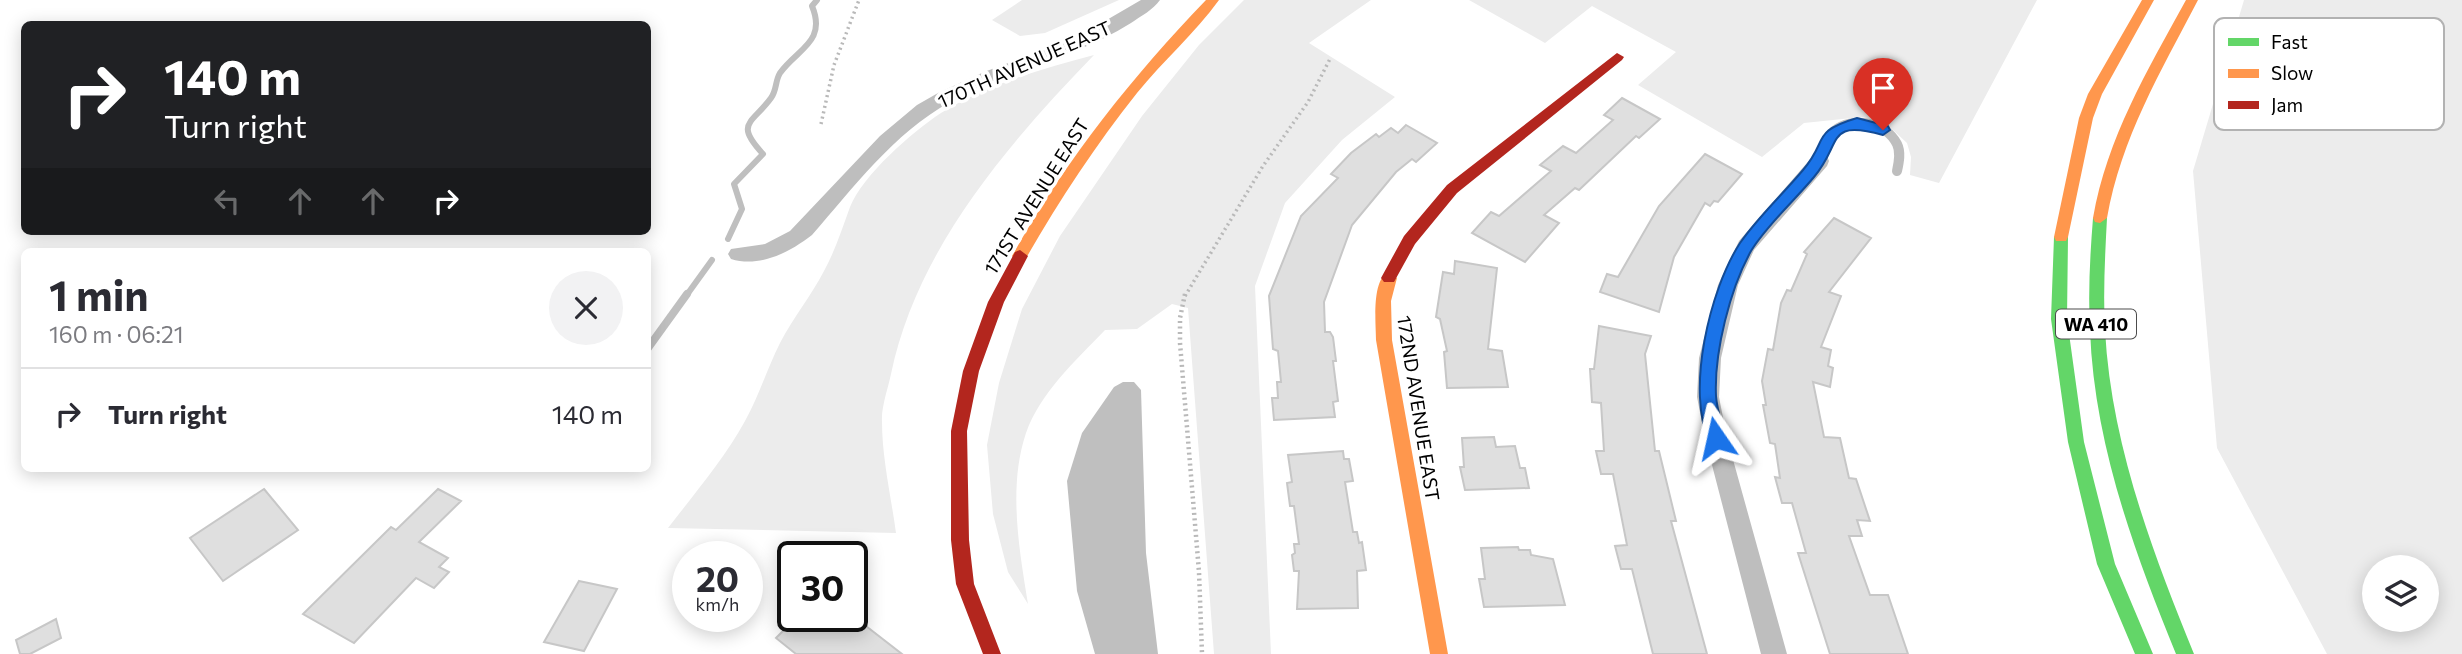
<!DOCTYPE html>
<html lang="en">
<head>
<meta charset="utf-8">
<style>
	body { margin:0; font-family:Commissioner,sans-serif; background:#f2f2f3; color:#2b2b33; height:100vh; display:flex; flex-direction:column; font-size:26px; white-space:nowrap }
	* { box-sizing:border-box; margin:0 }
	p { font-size:23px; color:#7c7c81 }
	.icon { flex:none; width:38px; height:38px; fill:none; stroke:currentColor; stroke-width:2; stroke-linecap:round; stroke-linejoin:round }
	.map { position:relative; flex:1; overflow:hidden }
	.side { position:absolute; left:21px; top:248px; width:630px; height:224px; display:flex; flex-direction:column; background:#fff; border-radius:10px; box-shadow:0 4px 18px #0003 }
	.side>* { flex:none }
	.hud { position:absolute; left:21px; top:21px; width:630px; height:214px; border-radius:10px; box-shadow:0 4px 18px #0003; background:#202124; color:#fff; overflow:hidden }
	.buttons { position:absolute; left:2362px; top:555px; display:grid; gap:14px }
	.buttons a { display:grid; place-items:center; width:77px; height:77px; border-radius:50%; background:#fff; box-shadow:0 4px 18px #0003; font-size:35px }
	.speed { position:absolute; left:672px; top:541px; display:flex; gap:14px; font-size:35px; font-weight:700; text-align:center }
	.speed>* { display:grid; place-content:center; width:91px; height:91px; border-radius:50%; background:#fff; box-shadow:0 4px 18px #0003; line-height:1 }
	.speed small { font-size:18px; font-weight:400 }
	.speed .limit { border:4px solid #111; border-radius:10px; background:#fff; color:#111 }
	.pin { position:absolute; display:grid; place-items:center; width:60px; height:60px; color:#fff; margin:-72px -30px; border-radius:50% 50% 50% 0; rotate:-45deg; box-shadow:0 0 7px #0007 }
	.pin .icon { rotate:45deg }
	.me { position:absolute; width:77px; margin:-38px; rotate:349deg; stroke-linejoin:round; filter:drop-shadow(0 0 5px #0008) }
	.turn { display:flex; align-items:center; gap:24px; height:147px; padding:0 28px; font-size:32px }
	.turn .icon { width:91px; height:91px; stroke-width:2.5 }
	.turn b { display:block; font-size:49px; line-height:60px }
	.lanes { display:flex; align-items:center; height:66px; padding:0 28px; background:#0003; justify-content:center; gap:35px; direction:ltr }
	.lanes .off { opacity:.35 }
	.round { display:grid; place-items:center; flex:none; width:74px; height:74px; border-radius:37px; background:#f2f2f3 }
	.head { display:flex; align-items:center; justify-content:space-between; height:119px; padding:0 28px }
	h1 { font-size:42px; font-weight:700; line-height:52px }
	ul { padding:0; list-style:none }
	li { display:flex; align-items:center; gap:21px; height:91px; padding:0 28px; border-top:2px solid #e1e1e2 }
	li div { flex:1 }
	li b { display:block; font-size:26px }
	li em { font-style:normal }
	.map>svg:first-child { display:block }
	.green { fill:#ececec; fill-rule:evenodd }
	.water { fill:#bfbfbf }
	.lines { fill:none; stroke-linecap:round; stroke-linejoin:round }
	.stream-far1 { stroke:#bfbfbf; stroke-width:6 }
	.stream { stroke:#bfbfbf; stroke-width:8 }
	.building { fill:#dfdfdf; stroke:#c7c7c7; stroke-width:2 }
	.path-far1 { stroke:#b9b9b9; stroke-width:3.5; stroke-dasharray:2 3.5; stroke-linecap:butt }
	.path { stroke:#b9b9b9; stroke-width:4.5; stroke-dasharray:2 3.5; stroke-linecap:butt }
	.lane { stroke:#bebebe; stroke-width:10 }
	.street { fill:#bebebe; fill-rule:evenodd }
	.fast { fill:#63d668; fill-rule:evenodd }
	.slow { fill:#ff974d; fill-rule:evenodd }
	.jam { fill:#b3261e; fill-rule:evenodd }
	.route { fill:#1a73e8; stroke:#114b97; stroke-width:2 }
	.labels { text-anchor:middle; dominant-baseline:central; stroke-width:7; stroke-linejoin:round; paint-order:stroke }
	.shield { fill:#fff; stroke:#4c4c4c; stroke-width:2 }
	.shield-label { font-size:18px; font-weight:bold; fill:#000 }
	.street-label { font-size:19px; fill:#000; stroke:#fff }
	.key { fill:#fff; stroke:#b2b2b2; stroke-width:2 }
	.key-label { font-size:19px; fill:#000 }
</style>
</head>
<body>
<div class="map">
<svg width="2462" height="654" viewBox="0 0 2462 654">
	<rect width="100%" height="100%" fill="#fff"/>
	<!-- green -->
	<g class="green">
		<path d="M1022,0h97l-74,33 -25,3 -28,-16z"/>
		<path d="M1244,0h127l-62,43 86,54 -53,43 -57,63 -30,83 16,368h-57l-26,-346 -16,-4 -35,25 -32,1c-29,30 -65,63 -79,103 -18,54 -7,115 2,171l-20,-32 -15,-58 -6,-69 12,-62 23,-74 38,-73 82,-120 57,-71z"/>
		<path d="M1469,0h568l-98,183 -29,-8 1,-18 -4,-14 -14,-13 -15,-9 -16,-4 -58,6 -42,34 -124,-72 38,-33 -84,-46 -47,37z"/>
		<path d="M2244,0h218v654h-135l-110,-206 -24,-277zM2427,567v53h-52v-53z"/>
		<path d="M1094,55c-87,90 -177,194 -203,319 -3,15 -10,33 -9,48 0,36 9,74 14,111l-228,-5c27,-35 56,-69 77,-107 14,-25 22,-52 35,-78 13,-25 31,-47 44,-72 11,-20 18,-42 26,-64 13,-32 62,-75 91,-94 46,-29 101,-44 153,-58z"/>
	</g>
	<!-- water -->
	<path class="water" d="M1123,382h11l7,8 5,163 12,101h-63l-18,-63 -10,-110 15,-48 32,-46z"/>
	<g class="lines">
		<!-- stream-far1 -->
		<g class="stream-far1">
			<path d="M728,239l14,-30 -8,-25 29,-30c-29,-31 -11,-30 8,-56 6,-8 4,-17 9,-25 17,-24 47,-31 32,-67l5,-6"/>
			<path d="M686,296l26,-36"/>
		</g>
		<!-- stream -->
		<path class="stream" d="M648,348l39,-54"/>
	</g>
	<!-- building -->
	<g class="building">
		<path d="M1622,98l38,21 -21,19 -3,-2 -57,54 -4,-2 -31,27 15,8 -34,39 -53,-29 19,-21 8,4 52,-45 -11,-6 23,-19 13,7 37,-33 -9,-5z"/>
		<path d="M1406,125l31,18 -21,19 -4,-3 -16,13 -44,53 -28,77 1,30h5l3,5 3,24h-3l5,40 -5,1 2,15 -61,3 -2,-22h6l-1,-16h4l-3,-31 -5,-2 -4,-53 32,-80 37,-38 -7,-4 20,-21 25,-19 3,3 12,-9 7,5z"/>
		<path d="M1705,154l37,20 -24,28 -4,-1 -4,5 -5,-3 -31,54 -15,55 -59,-20 7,-18 11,3 41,-71z"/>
		<path d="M1834,218l37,20 -42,54 12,4 -20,51 10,3 -3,16 5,2 -3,19 -17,-5 11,55 16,1 9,40 7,1 14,42 -13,-1 5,16h-13l21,59h18l20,59h-78l-32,-101h8l-14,-50h-10l-7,-26 5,1 -5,-34 -5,-1 -7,-38h3l-4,-24 6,-32 5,1 8,-47 6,-13 4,1 16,-37 -3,-2z"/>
		<path d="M1455,261l42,7 -9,81 14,2 6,36 -61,1 -3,-36 3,-1 -7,-32 -4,-2 7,-45 11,2z"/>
		<path d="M1599,326l52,10 -6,18 10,97h4l17,70h-5l36,133h-54l-21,-85h-11l-6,-23 12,-1 -14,-71h-12l-5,-23h8l-3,-48 -9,-1 -2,-33h4z"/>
		<path d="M1494,437l2,10 19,-1 5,22h5l4,20 -64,2 -5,-23h4l-2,-29z"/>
		<path d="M1343,451l1,8h5l4,22 -8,1 8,50h4l2,11 3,-1 4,28 -9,1 1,37 -61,1 2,-38h-5l-2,-16 3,-2 -1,-9h5l-5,-38h-4l-3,-23 5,-1 -4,-27z"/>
		<path d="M264,489l34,41 -75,51 -33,-43z"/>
		<path d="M438,489l23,12 -42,41 29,16 -9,9 10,5 -15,16 -18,-10 -62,65 -51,-29 88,-87 5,3z"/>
		<path d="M1518,547l1,3h11l1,5 22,4 12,46 -81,2 -5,-28h6l-4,-31z"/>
		<path d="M579,581l38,8 -33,62 -40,-9z"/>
		<path d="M798,616h55l49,38h-106l-20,-16z"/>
		<path d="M56,619l5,19 -31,16h-10l-4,-14z"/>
	</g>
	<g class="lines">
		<!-- path-far1 -->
		<g class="path-far1">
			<path d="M821,124l13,-59 25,-65"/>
			<path d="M1185,296l78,-130 45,-64 23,-45"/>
		</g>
		<!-- path -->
		<path class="path" d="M1185,294l-5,24v25l19,229 3,82"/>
		<!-- lane -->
		<path class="lane" d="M1820,161c3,-10 5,-23 14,-30 18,-15 52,-9 63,13 4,8 2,18 0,27"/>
		<!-- street -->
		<g class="street">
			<path d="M1141,0h19c-7,10 -19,16 -29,23 -56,36 -124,46 -181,79 -57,32 -96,85 -138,133 -22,17 -52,33 -81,24l-3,-5 3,-5 34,-5 25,-13 90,-95 37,-31 21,-12 46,-21 90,-33z"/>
			<path d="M1820,154l7,2 2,5 -2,5 -73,84 -16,35 -17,73 -2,39 8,41 60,216h-26l-56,-216 -8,-41 2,-39 19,-73 21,-44 74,-85z"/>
		</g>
		<!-- fast -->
		<g class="fast">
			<path d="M2100,213l7,5c-2,38 -4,75 -2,112 6,113 47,221 89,324h-18c-42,-103 -82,-211 -86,-324 -2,-38 0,-74 3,-112z"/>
			<path d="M2061,231l7,6 -1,82 17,123 31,122 38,90h-18l-38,-90 -29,-122 -17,-123 3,-82z"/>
		</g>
		<!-- slow -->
		<g class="slow">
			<path d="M1206,0h13c-24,33 -56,61 -82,93 -42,53 -79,109 -112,167h-10l-3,-4c53,-95 119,-178 194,-256z"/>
			<path d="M2142,0h12l-52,94 -9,24 -25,119 -2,4h-10l-2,-4 25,-119 9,-24z"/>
			<path d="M2186,0h12c-37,71 -77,138 -91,218l-7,5 -5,-1 -2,-4c14,-80 54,-147 93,-218z"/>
			<path d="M1389,272l8,6 -6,23 1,39 56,314h-18l-54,-314c0,-16 -5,-61 13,-68z"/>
		</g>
		<!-- jam -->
		<g class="jam">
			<path d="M1617,53l7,4 -2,3 -165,133 -42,51 -21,38h-10l-3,-4 23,-42 43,-51z"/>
			<path d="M1020,250l8,6 -24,46 -25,69 -12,60 2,109 5,44 27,70h-18l-27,-70 -5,-44v-109l12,-60 25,-69 27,-50z"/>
		</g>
	</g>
	<!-- route -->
	<path class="route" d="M1857,118l31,8 2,4 -7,5c-58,-16 -40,8 -69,42 -19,23 -48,49 -63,74 -21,38 -37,101 -35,145 1,14 6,28 9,42l-3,5h-12c-25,-51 0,-154 30,-200 18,-26 43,-49 63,-73 26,-30 7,-38 54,-52z"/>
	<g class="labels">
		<!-- shield labels -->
		<rect class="shield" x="2056" y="309.5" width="80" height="29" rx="5"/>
		<g class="shield-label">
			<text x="2096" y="324">WA 410</text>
		</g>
		<!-- street labels -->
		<g class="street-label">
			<text transform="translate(1024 64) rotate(-24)">170TH AVENUE EAST</text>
			<text transform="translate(1036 196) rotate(-58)">171ST AVENUE EAST</text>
			<text transform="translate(1419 408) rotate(81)">172ND AVENUE EAST</text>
		</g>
	</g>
	<!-- legend -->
	<rect x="2214" y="18" width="230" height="112" rx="10" class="key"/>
	<rect x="2228" y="38" width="31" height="8" fill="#63d668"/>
	<rect x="2228" y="69" width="31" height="9" fill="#ff974d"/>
	<rect x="2228" y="101" width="31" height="8" fill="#b3261e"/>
	<g class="key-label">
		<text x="2271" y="49">Fast</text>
		<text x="2271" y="80">Slow</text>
		<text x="2271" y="112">Jam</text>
	</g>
</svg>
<div class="buttons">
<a><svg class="icon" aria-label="layers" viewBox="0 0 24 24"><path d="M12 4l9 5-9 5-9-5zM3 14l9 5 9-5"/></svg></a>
</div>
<div class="speed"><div>20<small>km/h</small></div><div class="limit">30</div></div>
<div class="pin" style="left:1883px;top:130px;background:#d93025"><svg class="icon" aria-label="arrive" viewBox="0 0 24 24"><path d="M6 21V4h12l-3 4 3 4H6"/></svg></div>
<svg class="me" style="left:1716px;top:438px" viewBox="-20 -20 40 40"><path d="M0-17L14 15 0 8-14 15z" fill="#1a73e8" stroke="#fff" stroke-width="4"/></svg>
<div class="hud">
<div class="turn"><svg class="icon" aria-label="right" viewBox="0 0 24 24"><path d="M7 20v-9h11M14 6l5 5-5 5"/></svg><div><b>140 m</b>Turn right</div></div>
<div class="lanes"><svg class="icon off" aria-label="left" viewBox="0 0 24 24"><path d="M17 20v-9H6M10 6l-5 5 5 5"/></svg><svg class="icon off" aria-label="ahead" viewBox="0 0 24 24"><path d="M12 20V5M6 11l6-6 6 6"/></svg><svg class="icon off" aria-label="ahead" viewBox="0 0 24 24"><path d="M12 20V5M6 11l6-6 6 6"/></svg><svg class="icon" aria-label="right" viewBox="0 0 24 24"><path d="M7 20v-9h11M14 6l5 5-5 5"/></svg></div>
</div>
<section class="side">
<div class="head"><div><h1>1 min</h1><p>160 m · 06:21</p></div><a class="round"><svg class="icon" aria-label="close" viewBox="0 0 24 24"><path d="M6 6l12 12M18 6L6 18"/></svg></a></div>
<ul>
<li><svg class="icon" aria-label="right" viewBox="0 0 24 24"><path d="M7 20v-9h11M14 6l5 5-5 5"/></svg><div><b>Turn right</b></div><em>140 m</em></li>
</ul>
</section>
</div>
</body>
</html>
